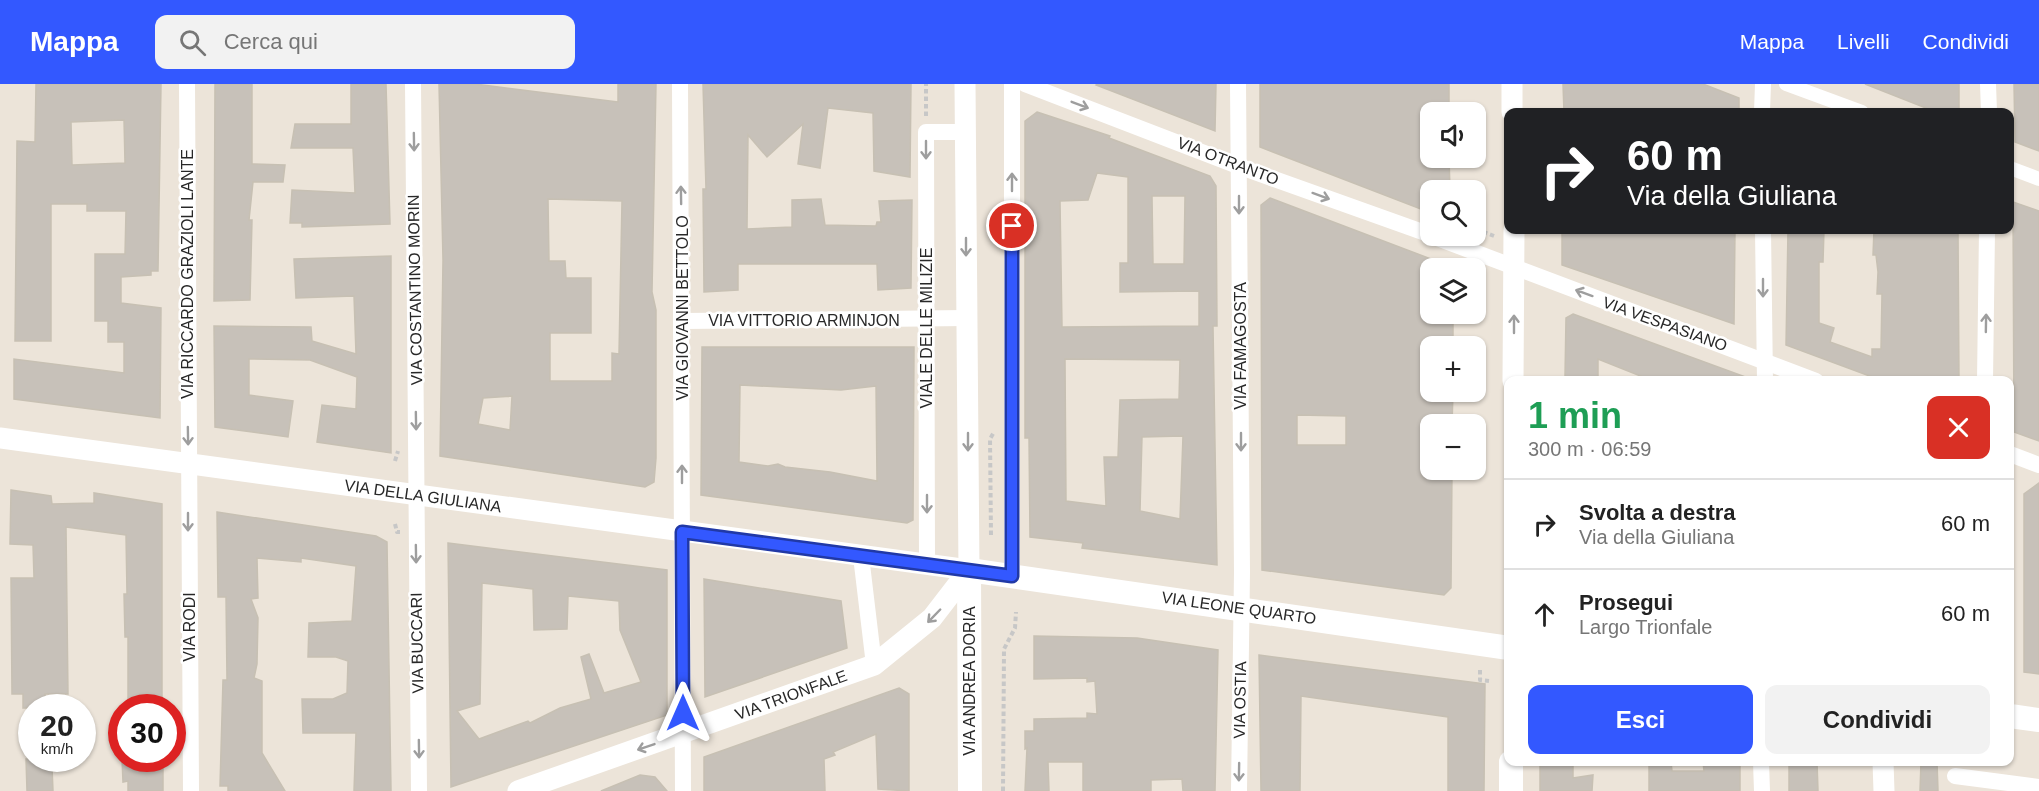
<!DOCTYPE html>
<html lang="it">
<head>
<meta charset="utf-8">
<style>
	body { margin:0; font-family:Helvetica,sans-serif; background:#f2f2f2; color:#222; height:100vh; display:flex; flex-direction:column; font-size:22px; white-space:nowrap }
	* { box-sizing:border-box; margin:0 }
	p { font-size:20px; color:#767676 }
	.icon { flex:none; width:33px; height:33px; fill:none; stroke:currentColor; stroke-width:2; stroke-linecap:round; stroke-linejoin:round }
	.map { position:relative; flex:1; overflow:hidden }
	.details { position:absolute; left:1504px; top:292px; width:510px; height:390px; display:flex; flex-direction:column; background:#fff; border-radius:12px; box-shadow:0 2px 4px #0004 }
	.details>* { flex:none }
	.top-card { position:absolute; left:1504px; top:24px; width:510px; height:126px; border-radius:12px; box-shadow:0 2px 4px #0004; background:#202124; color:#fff; overflow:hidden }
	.controls { position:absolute; left:1420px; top:18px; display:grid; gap:12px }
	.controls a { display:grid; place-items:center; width:66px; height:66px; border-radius:12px; background:#fff; box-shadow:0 2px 4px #0004; font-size:30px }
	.speed { position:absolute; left:18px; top:610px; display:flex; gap:12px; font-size:30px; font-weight:700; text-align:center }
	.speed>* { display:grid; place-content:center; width:78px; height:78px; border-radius:50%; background:#fff; box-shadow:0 2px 4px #0004; line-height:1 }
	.speed small { font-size:15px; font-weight:400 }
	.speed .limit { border:9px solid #d22; background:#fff; color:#111 }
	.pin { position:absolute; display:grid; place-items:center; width:51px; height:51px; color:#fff; margin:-26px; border:3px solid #fff; border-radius:50%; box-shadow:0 2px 6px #0007 }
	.me { position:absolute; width:66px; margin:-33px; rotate:0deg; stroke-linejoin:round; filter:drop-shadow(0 0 4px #0008) }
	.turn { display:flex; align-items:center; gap:21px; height:126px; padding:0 24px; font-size:27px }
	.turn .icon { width:78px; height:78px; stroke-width:2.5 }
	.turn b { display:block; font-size:42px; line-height:51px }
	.round { display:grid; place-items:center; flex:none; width:63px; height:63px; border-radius:12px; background:#f2f2f2 }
	.overview { display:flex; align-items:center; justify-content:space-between; height:102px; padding:0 24px }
	h1 { font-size:36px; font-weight:700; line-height:45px; color:#1e9e55 }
	.primary-button { display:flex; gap:12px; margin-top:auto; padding:12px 24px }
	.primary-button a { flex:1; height:69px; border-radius:12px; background:#3358ff; color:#fff; font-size:24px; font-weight:700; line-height:69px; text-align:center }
	.primary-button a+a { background:#f2f2f2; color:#222 }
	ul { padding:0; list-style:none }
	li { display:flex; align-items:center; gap:18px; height:90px; padding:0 24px; border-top:2px solid #e0e0e0 }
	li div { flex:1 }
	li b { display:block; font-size:22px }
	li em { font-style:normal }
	header { display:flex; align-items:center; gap:36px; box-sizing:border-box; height:84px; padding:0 30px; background:#3358ff; color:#fff }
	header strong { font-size:28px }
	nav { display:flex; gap:33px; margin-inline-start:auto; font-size:21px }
	.search { width:420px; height:54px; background:#f2f2f2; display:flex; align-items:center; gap:15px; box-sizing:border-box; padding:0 21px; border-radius:12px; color:#767676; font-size:22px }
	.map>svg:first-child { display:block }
	.building { fill:#c7c1b9; stroke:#c7c0b3; stroke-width:1.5; fill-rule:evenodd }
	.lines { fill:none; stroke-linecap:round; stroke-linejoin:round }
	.path { stroke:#c7c7c7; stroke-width:4; stroke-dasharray:4.5 3; stroke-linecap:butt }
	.pedestrian { stroke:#fff; stroke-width:14 }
	.minor { stroke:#fff; stroke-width:16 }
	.tertiary { stroke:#fff; stroke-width:21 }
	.secondary { stroke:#fff; stroke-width:24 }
	.oneway { stroke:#9e9e9e }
	.route-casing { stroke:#2139a6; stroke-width:15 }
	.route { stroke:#3358ff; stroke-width:10 }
	.labels { text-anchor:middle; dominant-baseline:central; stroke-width:5; stroke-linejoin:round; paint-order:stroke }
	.street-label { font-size:16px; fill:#282828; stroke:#fff }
</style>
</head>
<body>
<header>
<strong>Mappa</strong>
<div class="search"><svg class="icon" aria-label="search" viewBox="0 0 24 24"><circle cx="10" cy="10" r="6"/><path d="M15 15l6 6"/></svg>Cerca qui</div>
<nav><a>Mappa</a><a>Livelli</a><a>Condividi</a></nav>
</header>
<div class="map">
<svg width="2039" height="707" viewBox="0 0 2039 707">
	<rect width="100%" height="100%" fill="#ece4d9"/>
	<!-- building -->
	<g class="building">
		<path d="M36,0h125l-3,187h-7v4l-30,2v26l40,5 -1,110 -146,-19v-40l110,14v-31h-16v-21h-13v-67h30l1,-43h-39v-7h-36v137h-36l2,-200 18,1zM124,36l1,43 -53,2 -1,-43z"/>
		<path d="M215,0h37v80l33,1 -2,17h-30l-4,38h3l-2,80 -36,1z"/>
		<path d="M351,0h35l4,140 -88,3v-4h-12l2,-33 63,3 -2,-45h-62l4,-24h56z"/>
		<path d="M439,0h36l143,18v-18h38l-4,208 4,18v148l-2,24 -9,5 -205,-31 3,-196zM548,115l74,2 -3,153 -7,-1v28h-62v-48h41v-55h-25l-1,-17h-16zM512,312l-2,34 -32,-6 5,-26z"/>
		<path d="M703,0h208l-1,93 -36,-6 -1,-58 -45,-5 -8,60 -22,-4 5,-40 -36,33 -19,-22 -1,94 45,-2v-27l29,-1 4,26 51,1 1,-4h4l-2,-21 33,-1 -1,88 -33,2 -1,-26h-139v26l-34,2 -1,-103h3z"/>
		<path d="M1097,0h119l-1,47 -119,-46z"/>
		<path d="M1260,0h189v28h-18v46h18l1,32h-19v23l-171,-66z"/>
		<path d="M1563,0h140l36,14v14h-175z"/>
		<path d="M1865,0h94v28h-23z"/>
		<path d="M2014,0h25v67l-24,-9z"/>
		<path d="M1037,28l73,24 -1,2 101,38 6,10 1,140h-4l4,239 -135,-17 1,-5 -53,-6 -1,-99h-4v-317zM1097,89l31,4v86h-8v29l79,-1v35l-137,1 -2,-126 28,-1zM1152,112h33l-1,68h-31zM1065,275l115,1 -1,39 -59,1 -2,57h-14l2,49 -40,-5zM1183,352l-3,83 -40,-8 2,-74z"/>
		<path d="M1270,114l161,61v55h22v32h-22v46h22l-1,32h-21v46h21l-1,118 -7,7 -182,-25 -1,-365zM1297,331l49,1v29h-49z"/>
		<path d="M2013,118l26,9v230l-25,-9z"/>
		<path d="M1562,146h173l-1,94 -172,-59z"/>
		<path d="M1788,146h36l-1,32h-4v61l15,5 -4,14 42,15v-8h9l1,-55h-5l1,-22 -2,-17h-3l1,-25h84l1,151h-76l-97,-36z"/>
		<path d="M391,172v197l-74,-11 5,-37 34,4 1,-32 -47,-17 -61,-1v36l44,6 -5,36 -73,-10 -1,-101 97,1 1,14 44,13 -2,-58 -58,2 -2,-39z"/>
		<path d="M1573,230l178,65v2h-98l-55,-22v22h-30v-4h-3l1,-59z"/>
		<path d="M702,263h212l-1,173 -6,3 -206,-28zM740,301l101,5 35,-4 1,95 -47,-9 -45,-5 -7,-3 -10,2 -29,-4z"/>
		<path d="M2039,399v191l-15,-2v-178z"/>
		<path d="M11,406l40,6 1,8 42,-1v-10l68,11v204h-34v-71h-3l-1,-43h3l-1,-59 -60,-8 2,167h-23v14h-22v-14h-11l-1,-116h23l-1,-33 -23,-1z"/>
		<path d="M217,428l159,24 11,6 4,249h-37l2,-58h-53l-1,-34h31l14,-6 1,-32 -12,-4h-28l1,-34 43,-2 4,-55 -55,-8v4l-44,-4 1,40 -7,1 7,19 -1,46 -3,14 8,3v72l23,38h-57v-5h-8l3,-106h4l-1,-83h-8z"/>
		<path d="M448,459l219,27v145l-216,72zM482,499l51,6 1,41 33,-1 1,-33 51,5 1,29 21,52 -37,11 -15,-39 -8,3 10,42 -31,9 -30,15 -2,-2 -49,18 -22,-28 23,-7z"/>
		<path d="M704,495l137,22 6,47 -142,49z"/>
		<path d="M1034,552l103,2 81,12 -3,141h-32l-1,-12 -31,1v11h-68v-29h-35l1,29h-24l2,-43 -2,1v-18h9v-12l53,-1v-5l10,1 -2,-33 -8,1v-4l-53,1z"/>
		<path d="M1259,571l226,29 -1,107h-36v-74l-147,-21 -1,95h-39z"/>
		<path d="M899,604l10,6v97l-31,-2 -2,-55 -43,18 2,3 -11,4 1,32h-121v-34z"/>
		<path d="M26,675h21v8h5l1,24h-26z"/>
		<path d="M122,675h41v32h-35v-10l-5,1z"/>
		<path d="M1540,678h33v16l20,-3 -1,16h-52z"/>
		<path d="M1649,678h22l1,9h32l-1,-9h37v29h-91z"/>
		<path d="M1789,678h28l1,29h-29z"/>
		<path d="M1921,678h16l1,29h-18z"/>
		<path d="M640,691l15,2 12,14h-66z"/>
	</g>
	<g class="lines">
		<!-- path -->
		<g class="path">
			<path d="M926,32v-32"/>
			<path d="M1476,145l18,7"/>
			<path d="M395,377l3,-10"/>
			<path d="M395,440l2,8h3"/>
			<path d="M991,451l-1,-96 4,-7"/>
			<path d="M1480,586v10l9,1"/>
			<path d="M1003,707l1,-142 11,-21 1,-16"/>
		</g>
		<!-- pedestrian -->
		<g class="pedestrian">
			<path d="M1786,0l76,28"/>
			<path d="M2010,84l29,11"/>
		</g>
		<!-- minor -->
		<g class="minor">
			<path d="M187,0l4,707"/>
			<path d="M413,0l6,707"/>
			<path d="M680,0l3,707"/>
			<path d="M1025,0l213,82 193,69"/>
			<path d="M1238,0l4,488 -3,219"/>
			<path d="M1988,0l1,28"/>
			<path d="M1762,28l1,-28"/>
			<path d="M1763,146l2,151"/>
			<path d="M1432,152l384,145"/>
			<path d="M683,237l284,-3"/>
			<path d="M1985,297l2,-151"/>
			<path d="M2010,370l29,11"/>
			<path d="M861,472l13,109"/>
			<path d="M927,480l-1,-432h39"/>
			<path d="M1012,492v-492"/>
			<path d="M1761,678l1,29"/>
			<path d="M1955,692l84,11"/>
		</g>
		<!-- tertiary -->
		<g class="tertiary">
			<path d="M965,0l4,486"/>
			<path d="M1512,0v28"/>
			<path d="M1513,297l1,-151"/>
			<path d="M0,354l969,132"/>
			<path d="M1883,678l1,29"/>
			<path d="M518,707l356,-126 58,-47 37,-48"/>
		</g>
		<!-- secondary -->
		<g class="secondary">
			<path d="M2010,632l29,4"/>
			<path d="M1511,678v29"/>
			<path d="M970,707l-1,-221 540,78"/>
		</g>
	</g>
	<!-- one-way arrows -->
	<defs><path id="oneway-shaft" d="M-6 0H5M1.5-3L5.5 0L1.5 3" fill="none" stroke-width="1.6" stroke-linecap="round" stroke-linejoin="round" transform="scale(1.5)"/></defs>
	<g class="oneway">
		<use href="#oneway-shaft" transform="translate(1080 21) rotate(21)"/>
		<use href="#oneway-shaft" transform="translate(414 58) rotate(89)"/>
		<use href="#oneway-shaft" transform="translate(926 66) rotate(90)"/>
		<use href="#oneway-shaft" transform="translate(1012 98) rotate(-90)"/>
		<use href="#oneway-shaft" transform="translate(681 111) rotate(-91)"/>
		<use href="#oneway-shaft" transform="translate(1321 112) rotate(20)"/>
		<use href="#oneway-shaft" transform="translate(1239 121) rotate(90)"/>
		<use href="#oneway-shaft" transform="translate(966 163) rotate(90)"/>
		<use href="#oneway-shaft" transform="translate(1763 204) rotate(90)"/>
		<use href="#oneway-shaft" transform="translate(1584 209) rotate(-160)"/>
		<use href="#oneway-shaft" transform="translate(1986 239) rotate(-89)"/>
		<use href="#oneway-shaft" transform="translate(1514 240) rotate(-90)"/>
		<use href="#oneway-shaft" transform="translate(416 337) rotate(89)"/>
		<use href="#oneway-shaft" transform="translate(188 352) rotate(89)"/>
		<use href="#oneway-shaft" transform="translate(968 358) rotate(90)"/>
		<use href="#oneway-shaft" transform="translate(1241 358) rotate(90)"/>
		<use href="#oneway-shaft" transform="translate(682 390) rotate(-90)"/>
		<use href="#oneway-shaft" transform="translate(927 420) rotate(90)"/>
		<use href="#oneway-shaft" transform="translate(188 438) rotate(90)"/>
		<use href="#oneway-shaft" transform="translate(416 470) rotate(89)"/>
		<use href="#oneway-shaft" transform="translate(934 532) rotate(134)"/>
		<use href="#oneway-shaft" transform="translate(646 663) rotate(161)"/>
		<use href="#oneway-shaft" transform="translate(419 665) rotate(89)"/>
		<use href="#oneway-shaft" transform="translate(1239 688) rotate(91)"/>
	</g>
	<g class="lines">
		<defs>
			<path id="route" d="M683,629l-1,-181 330,44v-350"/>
		</defs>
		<!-- route casing -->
		<use href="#route" class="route-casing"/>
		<!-- route -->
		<use href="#route" class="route"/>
	</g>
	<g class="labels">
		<!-- street labels -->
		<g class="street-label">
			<text transform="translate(1228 77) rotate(21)">VIA OTRANTO</text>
			<text transform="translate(187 190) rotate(-90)">VIA RICCARDO GRAZIOLI LANTE</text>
			<text transform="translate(415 206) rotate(-91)">VIA COSTANTINO MORIN</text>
			<text transform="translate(682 224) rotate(-90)">VIA GIOVANNI BETTOLO</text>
			<text x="804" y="236">VIA VITTORIO ARMINJON</text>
			<text transform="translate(1665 240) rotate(20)">VIA VESPASIANO</text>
			<text transform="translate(926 244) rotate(-90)">VIALE DELLE MILIZIE</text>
			<text transform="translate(1240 262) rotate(-90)">VIA FAMAGOSTA</text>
			<text transform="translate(423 412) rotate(8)">VIA DELLA GIULIANA</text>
			<text transform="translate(1239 524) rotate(8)">VIA LEONE QUARTO</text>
			<text transform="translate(189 543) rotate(-90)">VIA RODI</text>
			<text transform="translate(417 559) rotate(-91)">VIA BUCCARI</text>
			<text transform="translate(969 597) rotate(-90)">VIA ANDREA DORIA</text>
			<text transform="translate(791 611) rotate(-20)">VIA TRIONFALE</text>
			<text transform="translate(1240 616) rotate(-89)">VIA OSTIA</text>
		</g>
	</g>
</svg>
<div class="controls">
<a><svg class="icon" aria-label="sound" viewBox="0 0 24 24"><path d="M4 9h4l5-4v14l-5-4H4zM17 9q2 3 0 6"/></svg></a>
<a><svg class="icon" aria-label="search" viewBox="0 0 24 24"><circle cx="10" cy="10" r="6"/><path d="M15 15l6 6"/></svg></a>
<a><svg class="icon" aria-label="layers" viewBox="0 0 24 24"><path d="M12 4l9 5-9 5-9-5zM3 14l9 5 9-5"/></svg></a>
<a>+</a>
<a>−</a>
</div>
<div class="speed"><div>20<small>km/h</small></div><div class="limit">30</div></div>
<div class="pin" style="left:1012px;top:142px;background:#d93025"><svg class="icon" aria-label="arrive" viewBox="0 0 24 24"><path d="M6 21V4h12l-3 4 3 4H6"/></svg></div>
<svg class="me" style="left:683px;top:629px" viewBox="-20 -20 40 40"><path d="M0-17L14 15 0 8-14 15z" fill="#3358ff" stroke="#fff" stroke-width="4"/></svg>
<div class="top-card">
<div class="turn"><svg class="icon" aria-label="right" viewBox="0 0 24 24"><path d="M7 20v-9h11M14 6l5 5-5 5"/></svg><div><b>60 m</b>Via della Giuliana</div></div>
</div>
<section class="details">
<div class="overview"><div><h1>1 min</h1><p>300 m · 06:59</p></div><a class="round" style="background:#d93025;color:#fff"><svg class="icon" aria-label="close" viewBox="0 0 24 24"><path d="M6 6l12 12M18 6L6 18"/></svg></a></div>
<ul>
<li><svg class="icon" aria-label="right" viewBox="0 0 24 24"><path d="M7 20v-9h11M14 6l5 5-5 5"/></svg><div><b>Svolta a destra</b><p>Via della Giuliana</p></div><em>60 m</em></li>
<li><svg class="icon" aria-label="ahead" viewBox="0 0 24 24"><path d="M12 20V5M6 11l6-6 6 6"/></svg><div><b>Prosegui</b><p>Largo Trionfale</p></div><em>60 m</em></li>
</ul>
<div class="primary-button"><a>Esci</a><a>Condividi</a></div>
</section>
</div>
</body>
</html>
